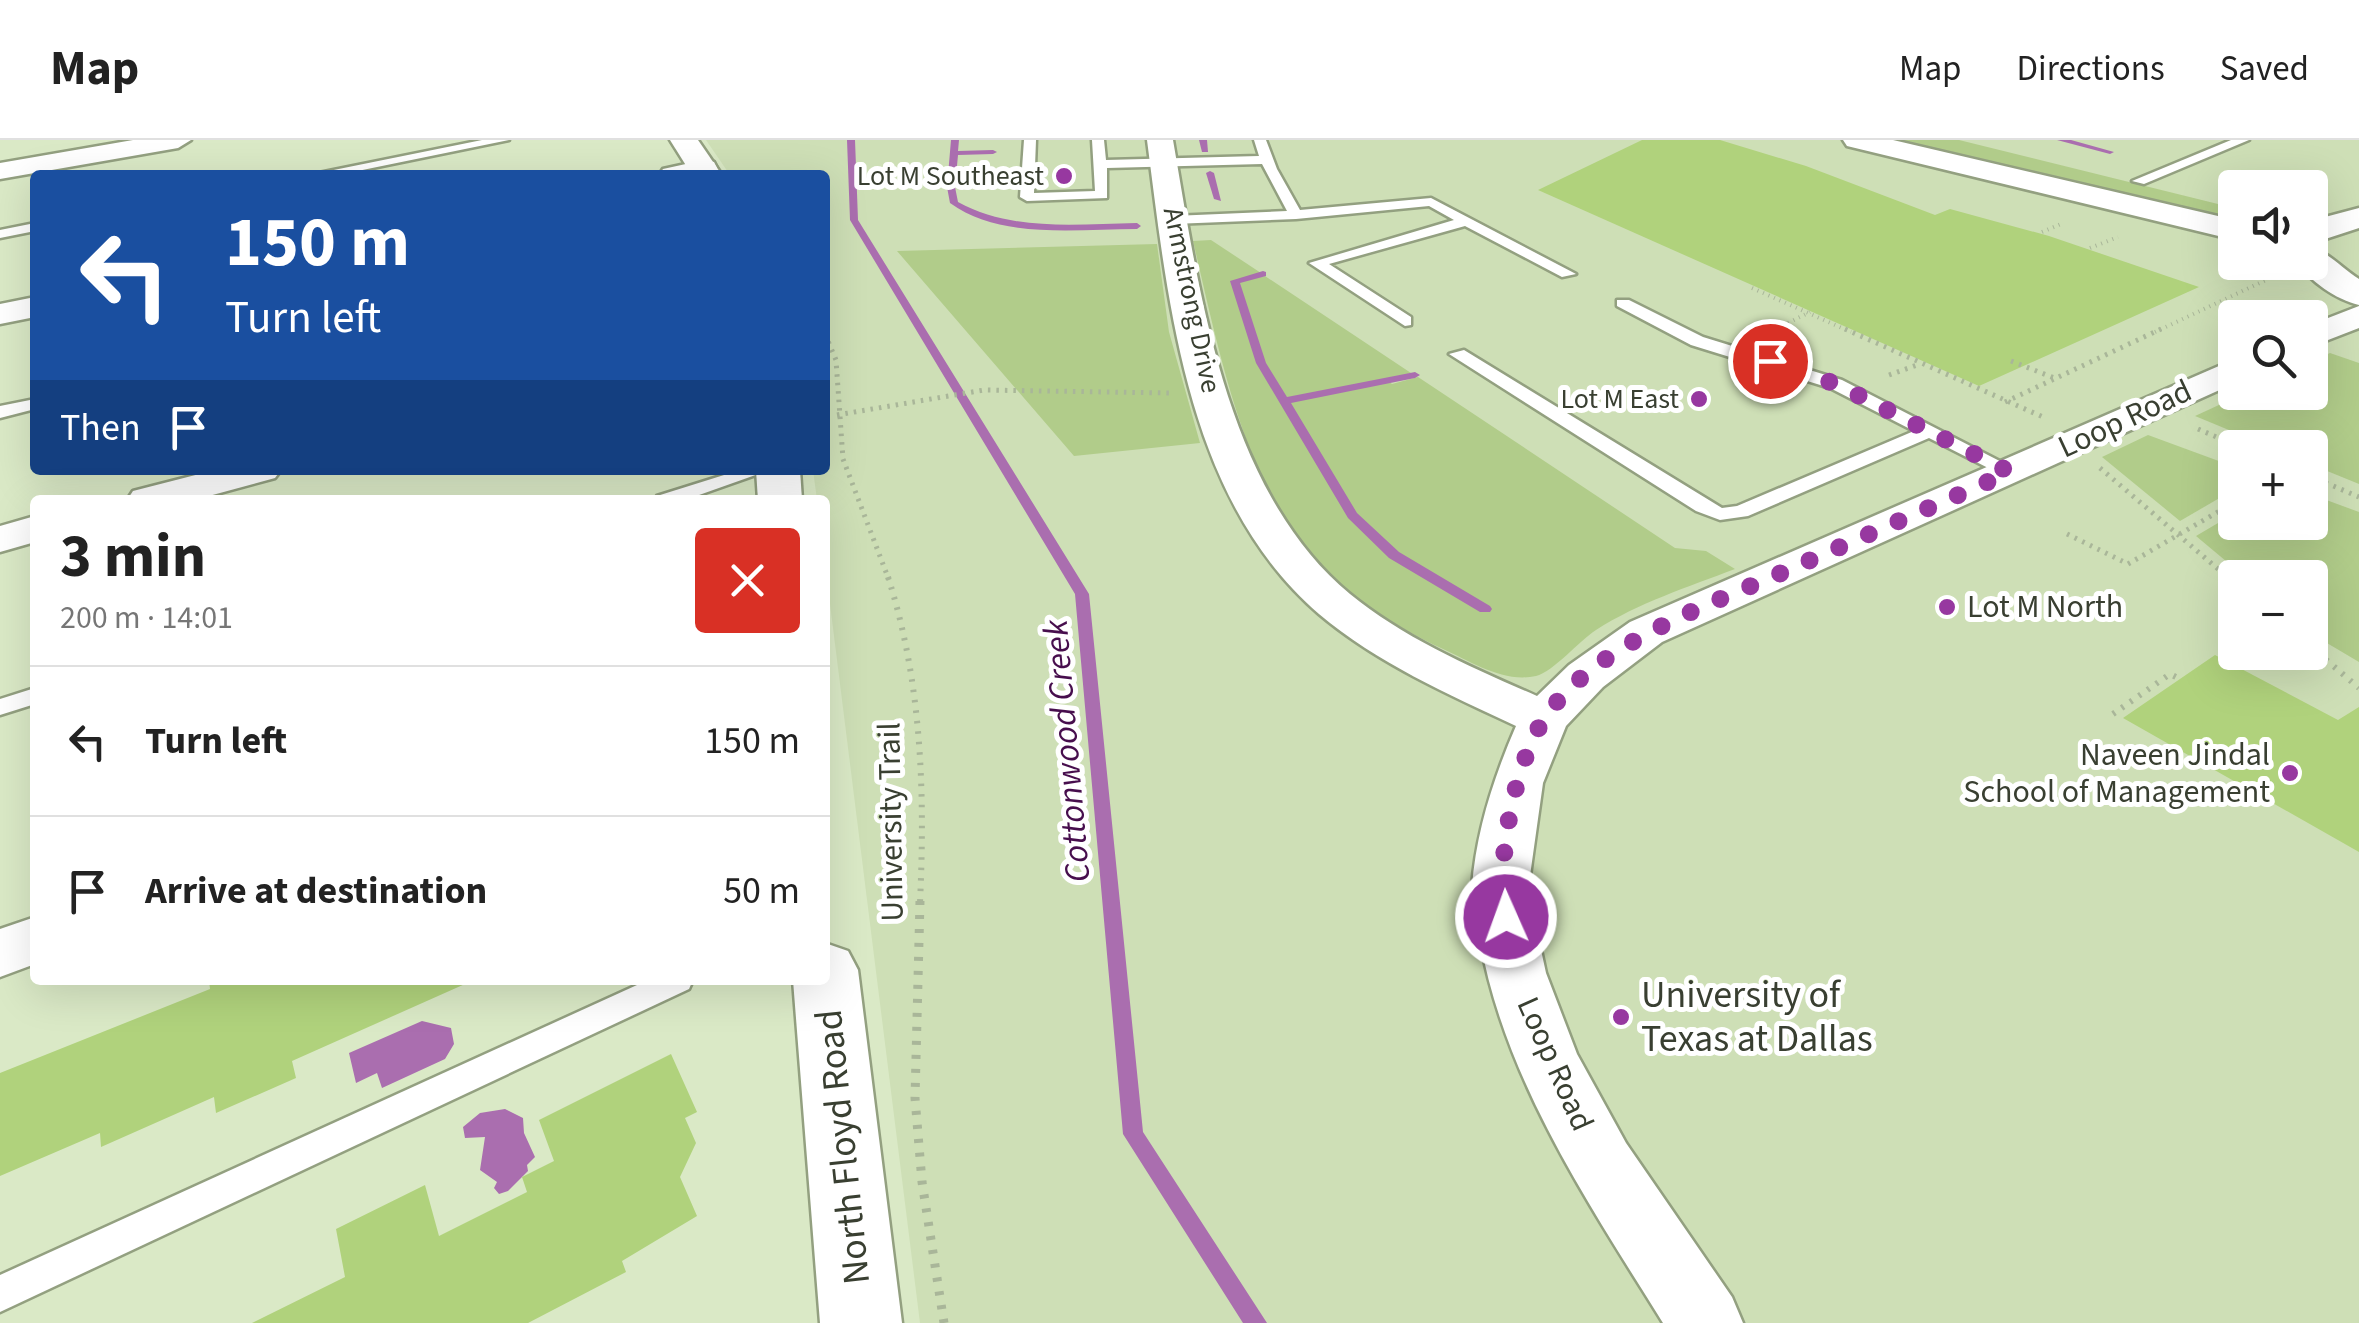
<!DOCTYPE html>
<html lang="en">
<head>
<meta charset="utf-8">
<style>
	body { margin:0; font-family:"Source Sans 3",sans-serif; background:#f6f6f6; color:#222; height:100vh; display:flex; flex-direction:column; font-size:38px; white-space:nowrap }
	* { box-sizing:border-box; margin:0 }
	p { font-size:32px; color:#767676 }
	.icon { flex:none; width:55px; height:55px; fill:none; stroke:currentColor; stroke-width:2; stroke-linecap:round; stroke-linejoin:round }
	.map { position:relative; flex:1; overflow:hidden }
	.side { position:absolute; left:30px; top:355px; width:800px; height:490px; display:flex; flex-direction:column; background:#fff; border-radius:10px; box-shadow:0 10px 40px #0002 }
	.side>* { flex:none }
	.hud { position:absolute; left:30px; top:30px; width:800px; height:305px; border-radius:10px; box-shadow:0 10px 40px #0002; background:#1a4fa0; color:#fff; overflow:hidden }
	.controls { position:absolute; left:2218px; top:30px; display:grid; gap:20px }
	.controls a { display:grid; place-items:center; width:110px; height:110px; border-radius:10px; background:#fff; box-shadow:0 10px 40px #0002; font-size:50px }
	.pin { position:absolute; display:grid; place-items:center; width:85px; height:85px; color:#fff; margin:-42px; border:5px solid #fff; border-radius:50%; box-shadow:0 2px 10px #0007 }
	.me { position:absolute; width:110px; margin:-55px; rotate:358deg; stroke-linejoin:round; filter:drop-shadow(0 0 8px #0008) }
	.turn { display:flex; align-items:center; gap:35px; height:210px; padding:0 30px; font-size:45px }
	.turn .icon { width:130px; height:130px; stroke-width:2.5 }
	.turn b { display:block; font-size:70px; line-height:85px }
	.then { display:flex; align-items:center; height:95px; padding:0 30px; background:#0003; gap:20px; font-size:38px }
	.round { display:grid; place-items:center; flex:none; width:105px; height:105px; border-radius:10px; background:#f6f6f6 }
	.head { display:flex; align-items:center; justify-content:space-between; height:170px; padding:0 30px }
	h1 { font-size:60px; font-weight:700; line-height:75px }
	ul { padding:0; list-style:none }
	li { display:flex; align-items:center; gap:30px; height:150px; padding:0 30px; border-top:2px solid #e0e0e0 }
	li div { flex:1 }
	li b { display:block; font-size:38px }
	li em { font-style:normal }
	header { display:flex; align-items:center; gap:60px; box-sizing:border-box; height:140px; padding:0 50px; background:#fff; border-bottom:2px solid #e0e0e0 }
	header strong { font-size:48px }
	nav { display:flex; gap:55px; margin-inline-start:auto; font-size:35px }
	.map>svg:first-child { display:block }
	.built { fill:#cedfb6; fill-rule:evenodd }
	.green { fill:#b1cc8a }
	.water { fill:#aa6eaf }
	.lines { fill:none; stroke-linecap:round; stroke-linejoin:round }
	.stream { fill:#aa6eaf; fill-rule:evenodd }
	.building { fill:#b0d27c }
	.service-casing { stroke:#93a080; stroke-width:5 }
	.minor-casing { stroke:#93a080; stroke-width:5 }
	.tertiary-casing { stroke:#93a080; stroke-width:5 }
	.path-far3 { stroke:#a9b699; stroke-width:4; stroke-dasharray:1 5; stroke-linecap:butt }
	.path-far2 { stroke:#a9b699; stroke-width:5; stroke-dasharray:2.5 6; stroke-linecap:butt }
	.path-far1 { stroke:#a9b699; stroke-width:6; stroke-dasharray:2.5 8; stroke-linecap:butt }
	.path { stroke:#a9b699; stroke-width:9; stroke-dasharray:4 10; stroke-linecap:butt }
	.service { fill:#fff; fill-rule:evenodd }
	.minor { fill:#fff; fill-rule:evenodd }
	.tertiary { fill:#fff; fill-rule:evenodd }
	.route { stroke:#9738a0; stroke-width:18; stroke-dasharray:0 32.4 }
	.poi-dot { fill:#9738a0; stroke:#fff; stroke-width:4 }
	.labels { text-anchor:middle; dominant-baseline:central; stroke-width:10; stroke-linejoin:round; paint-order:stroke }
	.far-poi-label { font-size:28px; fill:#393f31; stroke:#fff; text-anchor:end }
	.far-street-label { font-size:28px; fill:#393f31; stroke:#fff }
	.street-label { font-size:32px; fill:#393f31; stroke:#fff }
	.poi-label { font-size:32px; fill:#393f31; stroke:#fff; text-anchor:start }
	.water-label { font-size:35px; font-style:italic; fill:#470e4d; stroke:#fff }
	.near-poi-label { font-size:38px; fill:#393f31; stroke:#fff; text-anchor:start }
	.near-street-label { font-size:38px; fill:#393f31; stroke:#fff }
</style>
</head>
<body>
<header>
<strong>Map</strong>
<nav><a>Map</a><a>Directions</a><a>Saved</a></nav>
</header>
<div class="map">
<svg width="2359" height="1183" viewBox="0 0 2359 1183">
	<rect width="100%" height="100%" fill="#dae9c6"/>
	<!-- built -->
	<path class="built" d="M706,0h1653v1183h-1439l-95,-759v-64h-8l-4,-30h12v-295h-95zM2235,48h75v74h-75zM2235,178h75v74h-75zM2235,308h75v74h-75zM2235,438h75v74h-75z"/>
	<!-- green -->
	<g class="green">
		<path d="M1880,0h79l267,66 -11,13z"/>
		<path d="M1211,100l50,33 -21,7 25,-4 146,97 -24,7 5,4 26,-7 257,171 31,3 29,18c-47,18 -97,34 -139,61 -17,11 -43,42 -60,46 -33,7 -64,-14 -93,-27 -51,-23 -110,-63 -145,-109 -58,-77 -83,-206 -105,-299z"/>
		<path d="M1157,104l12,88 31,111 -126,13 -177,-205z"/>
		<path d="M2330,213l29,10v121l-49,-20v-16l-40,-1 -75,-31 50,-23 65,-1v-30z"/>
		<path d="M2148,295l87,32v22l-55,32 -78,-64z"/>
		<path d="M2310,354l49,18v150l-49,-29v-55l-65,-1 -49,-41 39,-23v9h75z"/>
	</g>
	<!-- water -->
	<g class="water">
		<path d="M422,881l29,7 3,16 -9,15 -63,29 -5,-15 -21,10 -7,-30z"/>
		<path d="M505,969l18,9 1,15 11,24 -8,8 1,6 -20,20 -9,3 -5,-6 3,-6 -17,-12 5,-33 -20,1 -2,-11 17,-14z"/>
	</g>
	<g class="lines">
		<!-- stream -->
		<g class="stream">
			<path d="M847,0h8l3,80 231,374 54,538 124,191h-24l-120,-189 -48,-540 -225,-374z"/>
			<path d="M951,0h8l-1,11 35,-1 4,2 -4,2 -35,1 -3,32 3,15c55,30 118,22 179,21l4,3 -4,3c-60,0 -136,11 -187,-26l-3,-16z"/>
			<path d="M1199,0h8l1,12h-6z"/>
			<path d="M2057,0h14l43,12 -4,2z"/>
			<path d="M1210,31l4,2 7,28 -7,-2 -8,-26z"/>
			<path d="M1263,131l3,1v4l-26,7 26,80 21,34 128,-25 5,3 -5,3 -124,25 66,110 42,39 91,54 2,3 -2,3h-10l-91,-54 -41,-40 -92,-155 -26,-82z"/>
		</g>
	</g>
	<!-- building -->
	<g class="building">
		<path d="M1642,0h78l86,26 129,49 15,-6 99,27 150,51 -220,99 -441,-196z"/>
		<path d="M2215,515l123,65 21,-13v145l-236,-134z"/>
		<path d="M209,840h265l-182,81 4,17 -80,35 -2,-16 -113,50 -1,-14 -100,43v-103l210,-84z"/>
		<path d="M671,914l26,58 -12,6 11,25 -16,34 17,39 -75,45 4,11 -98,51h-276l93,-46 -9,-48 89,-44 14,51 88,-44 -5,-15 32,-16 -15,-41z"/>
	</g>
	<g class="lines">
		<defs>
			<g id="service">
				<path d="M482,0h27l-171,35h-29z"/>
				<path d="M1024,0h12l-2,53 61,-2 -3,-51h12l2,20 153,-4 -5,-16h12l11,29 23,41 131,-12 145,76 -14,3 -97,-51 -136,38 82,53v8l-6,1 -96,-63 145,-43 -25,-14 -133,13 -123,5 -7,-4 7,-4 114,-5 -25,-47 -155,4v30l-80,3 -7,-4z"/>
				<path d="M2231,0h18l-105,44 -12,-3z"/>
				<path d="M35,83v8l-35,7v-8z"/>
				<path d="M1617,160h12l74,37 139,43 179,92 -10,6 -7,-2 -75,-38 -181,78 -28,4 -24,-9 -247,-157 15,-4 258,158 15,-2 177,-75 -84,-43 -139,-43 -74,-39z"/>
				<path d="M35,259v10l-35,9v-12z"/>
				<path d="M740,330h30l-85,30h-31l3,-4z"/>
				<path d="M35,548v16l-35,11v-16z"/>
				<path d="M648,840h45l-4,9 -689,323v-37z"/>
			</g>
			<g id="minor">
				<path d="M133,0h58l-13,8 -178,31v-16z"/>
				<path d="M1147,0h26c26,150 52,351 177,454 55,45 123,74 187,102l32,-31 61,-43 605,-263v24l-573,259 -59,45 -37,39 -23,57 -15,107 18,83 31,81 49,89 106,154 11,26h-80c-74,-119 -158,-242 -183,-383 -3,-17 -9,-36 -8,-53 4,-56 22,-110 44,-161 -68,-32 -139,-63 -197,-112 -133,-114 -151,-312 -172,-474z"/>
				<path d="M704,20l10,2 3,6 -3,6 -55,1 4,-6z"/>
				<path d="M35,157v20l-35,7v-20z"/>
				<path d="M2359,166v22l-49,19v-22z"/>
				<path d="M215,330h66l-6,8 -81,22h-67l6,-9z"/>
				<path d="M35,376v26l-35,10v-26z"/>
				<path d="M35,777v47l-35,13v-48z"/>
			</g>
			<g id="tertiary">
				<path d="M670,0h28l24,35h-30z"/>
				<path d="M1843,0h50l342,80v20l-388,-94z"/>
				<path d="M2359,68v20l-49,16v-23z"/>
				<path d="M2310,107c17,4 33,22 49,32v26c-24,-6 -48,-23 -62,-43h13z"/>
				<path d="M756,330h44l2,30h-44z"/>
				<path d="M825,803l23,8 10,19 44,353h-82l-27,-343h32z"/>
			</g>
		</defs>
		<!-- service casing -->
		<use href="#service" class="service-casing"/>
		<!-- minor casing -->
		<use href="#minor" class="minor-casing"/>
		<!-- tertiary casing -->
		<use href="#tertiary" class="tertiary-casing"/>
		<!-- path-far3 -->
		<g class="path-far3">
			<path d="M2042,92l19,-8"/>
			<path d="M2090,108l28,-11"/>
			<path d="M1752,148l99,44"/>
			<path d="M1772,191l38,-19"/>
			<path d="M2155,192l111,-52"/>
		</g>
		<!-- path-far2 -->
		<g class="path-far2">
			<path d="M1845,189l198,88"/>
			<path d="M1772,191l4,-2"/>
			<path d="M825,194l11,26 7,99 46,121"/>
			<path d="M2011,221l46,18"/>
			<path d="M1889,235l31,-11"/>
			<path d="M2005,262l156,-73"/>
			<path d="M837,275l147,-25 185,3"/>
			<path d="M2198,289l44,19"/>
			<path d="M2100,328l131,112"/>
			<path d="M2310,336l49,21"/>
			<path d="M2067,394l61,30 107,-62"/>
		</g>
		<!-- path-far1 -->
		<g class="path-far1">
			<path d="M888,437c34,106 37,216 32,326"/>
			<path d="M2228,437l7,6"/>
			<path d="M2310,506l49,42"/>
			<path d="M2113,574l57,-40 10,5"/>
		</g>
		<!-- path -->
		<path class="path" d="M920,761l-5,197 7,84 22,141"/>
		<!-- service -->
		<use href="#service" class="service"/>
		<!-- minor -->
		<use href="#minor" class="minor"/>
		<!-- tertiary -->
		<use href="#tertiary" class="tertiary"/>
	</g>
	<g class="lines">
		<!-- route -->
		<path class="route" d="M1506,777c-11,-52 8,-152 38,-198 50,-75 165,-114 244,-149 74,-33 148,-65 222,-98l-174,-88 -66,-23"/>
	</g>
	<!-- markers -->
	<g class="poi-dot">
		<circle cx="1064" cy="36" r="10"/>
		<circle cx="1699" cy="259" r="10"/>
		<circle cx="1947" cy="467" r="10"/>
		<circle cx="2290" cy="633" r="10"/>
		<circle cx="1621" cy="877" r="10"/>
	</g>
	<g class="labels">
		<!-- far-poi labels -->
		<g class="far-poi-label">
			<text x="1044" y="36">Lot M Southeast</text>
			<text x="1679" y="259">Lot M East</text>
		</g>
		<!-- far-street labels -->
		<g class="far-street-label">
			<text transform="translate(1192 160) rotate(78)">Armstrong Drive</text>
		</g>
		<!-- street labels -->
		<g class="street-label">
			<text transform="translate(2125 279) rotate(-25)">Loop Road</text>
			<text transform="translate(891 682) rotate(-91)">University Trail</text>
			<text transform="translate(1555 924) rotate(66)">Loop Road</text>
		</g>
		<!-- poi labels -->
		<g class="poi-label">
			<text x="1967" y="467">Lot M North</text>
			<text x="2270" y="615" text-anchor="end">Naveen Jindal<tspan x="2270" dy="37">School of Management</tspan></text>
		</g>
		<!-- water labels -->
		<g class="water-label">
			<text transform="translate(1067 611) rotate(-95)">Cottonwood Creek</text>
		</g>
		<!-- near-poi labels -->
		<g class="near-poi-label">
			<text x="1641" y="855">University of<tspan x="1641" dy="44">Texas at Dallas</tspan></text>
		</g>
		<!-- near-street labels -->
		<g class="near-street-label">
			<text transform="translate(843 1007) rotate(-96)">North Floyd Road</text>
		</g>
	</g>
</svg>
<div class="controls">
<a><svg class="icon" aria-label="sound" viewBox="0 0 24 24"><path d="M4 9h4l5-4v14l-5-4H4zM17 9q2 3 0 6"/></svg></a>
<a><svg class="icon" aria-label="search" viewBox="0 0 24 24"><circle cx="10" cy="10" r="6"/><path d="M15 15l6 6"/></svg></a>
<a>+</a>
<a>−</a>
</div>
<div class="pin" style="left:1770px;top:221px;background:#d93025"><svg class="icon" aria-label="arrive" viewBox="0 0 24 24"><path d="M6 21V4h12l-3 4 3 4H6"/></svg></div>
<svg class="me" style="left:1506px;top:777px" viewBox="-20 -20 40 40"><circle r="17" fill="#9738a0" stroke="#fff" stroke-width="3"/><path d="M0-11L8 9 0 5-8 9z" fill="#fff"/></svg>
<div class="hud">
<div class="turn"><svg class="icon" aria-label="left" viewBox="0 0 24 24"><path d="M17 20v-9H6M10 6l-5 5 5 5"/></svg><div><b>150 m</b>Turn left</div></div>
<div class="then">Then<svg class="icon" aria-label="arrive" viewBox="0 0 24 24"><path d="M6 21V4h12l-3 4 3 4H6"/></svg></div>
</div>
<section class="side">
<div class="head"><div><h1>3 min</h1><p>200 m · 14:01</p></div><a class="round" style="background:#d93025;color:#fff"><svg class="icon" aria-label="close" viewBox="0 0 24 24"><path d="M6 6l12 12M18 6L6 18"/></svg></a></div>
<ul>
<li><svg class="icon" aria-label="left" viewBox="0 0 24 24"><path d="M17 20v-9H6M10 6l-5 5 5 5"/></svg><div><b>Turn left</b></div><em>150 m</em></li>
<li><svg class="icon" aria-label="arrive" viewBox="0 0 24 24"><path d="M6 21V4h12l-3 4 3 4H6"/></svg><div><b>Arrive at destination</b></div><em>50 m</em></li>
</ul>
</section>
</div>
</body>
</html>
